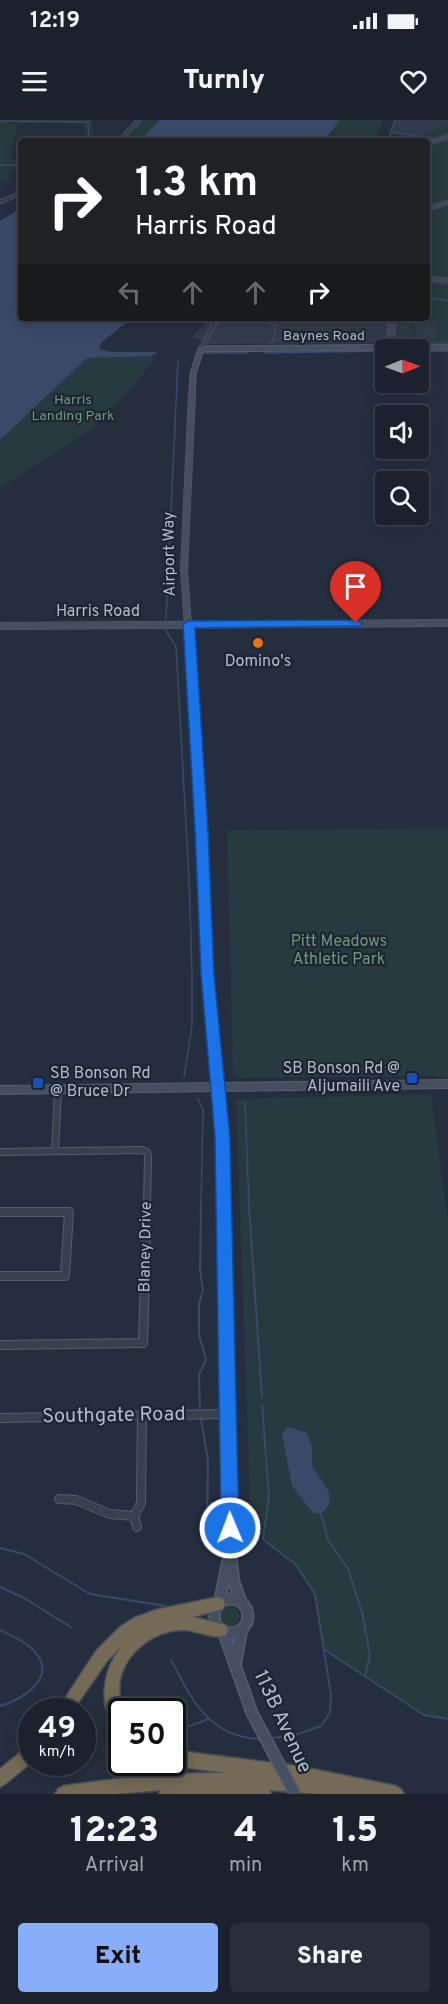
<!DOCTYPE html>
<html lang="en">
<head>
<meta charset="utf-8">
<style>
	body { margin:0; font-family:Overpass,sans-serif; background:#282f3a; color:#f1f3f6; height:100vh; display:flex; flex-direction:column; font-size:22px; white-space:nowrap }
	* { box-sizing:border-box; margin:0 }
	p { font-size:20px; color:#a0a4aa }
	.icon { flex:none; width:33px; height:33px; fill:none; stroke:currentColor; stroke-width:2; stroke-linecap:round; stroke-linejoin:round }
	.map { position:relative; height:1674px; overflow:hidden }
	.sheet { display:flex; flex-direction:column; background:#1b222e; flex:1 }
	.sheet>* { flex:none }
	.guide { position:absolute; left:18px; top:18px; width:412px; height:183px; border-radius:6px; box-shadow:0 3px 15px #0003,0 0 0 2px #393f4a; background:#202124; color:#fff; overflow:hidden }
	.needle { width:39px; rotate:89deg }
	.buttons { position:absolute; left:375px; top:219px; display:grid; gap:12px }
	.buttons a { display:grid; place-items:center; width:54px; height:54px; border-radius:6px; background:#1b222e; box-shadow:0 3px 15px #0003,0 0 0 2px #393f4a; font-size:30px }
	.speed { position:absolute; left:18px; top:1578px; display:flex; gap:12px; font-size:30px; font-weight:700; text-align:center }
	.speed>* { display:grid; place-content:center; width:78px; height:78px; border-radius:50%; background:#1b222e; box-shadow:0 3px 15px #0003,0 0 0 2px #393f4a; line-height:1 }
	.speed small { font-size:15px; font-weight:400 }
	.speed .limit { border:3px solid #111; border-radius:9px; background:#fff; color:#111 }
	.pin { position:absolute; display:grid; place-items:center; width:51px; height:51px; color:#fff; margin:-62px -26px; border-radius:50% 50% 50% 0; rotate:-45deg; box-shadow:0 0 6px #0007 }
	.pin .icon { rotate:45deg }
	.me { position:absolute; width:66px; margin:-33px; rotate:359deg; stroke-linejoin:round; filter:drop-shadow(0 0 4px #0008) }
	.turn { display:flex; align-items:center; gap:21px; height:126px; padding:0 18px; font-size:27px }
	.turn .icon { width:78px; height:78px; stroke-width:2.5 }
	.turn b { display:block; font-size:42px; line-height:51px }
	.lanes { display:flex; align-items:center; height:57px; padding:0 18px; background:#0003; justify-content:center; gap:30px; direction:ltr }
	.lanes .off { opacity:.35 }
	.eta { display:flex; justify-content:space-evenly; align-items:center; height:102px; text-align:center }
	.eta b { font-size:36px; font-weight:800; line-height:42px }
	.action { display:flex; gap:12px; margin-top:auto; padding:12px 18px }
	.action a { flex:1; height:69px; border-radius:6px; background:#89aef9; color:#111; font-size:24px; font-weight:800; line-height:69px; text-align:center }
	.action a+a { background:#282f3a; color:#f1f3f6 }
	.status { display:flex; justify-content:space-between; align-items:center; height:42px; padding:0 30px; background:#1b222e; direction:ltr }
	.status svg { height:16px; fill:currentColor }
	header { display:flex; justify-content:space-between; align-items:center; height:78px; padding:0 18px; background:#1b222e; font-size:27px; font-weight:800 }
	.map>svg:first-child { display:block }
	.airport { fill:#323b4b }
	.green { fill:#263b3f }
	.water { fill:#394a68 }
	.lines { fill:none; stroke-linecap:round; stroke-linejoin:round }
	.stream-far1 { stroke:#394a68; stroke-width:1.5 }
	.stream { stroke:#394a68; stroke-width:2 }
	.taxiway { fill:#3f495a; fill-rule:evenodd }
	.street-far2-casing { stroke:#565e6c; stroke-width:5 }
	.street-far1-casing { stroke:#565e6c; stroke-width:8 }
	.street-casing { stroke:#565e6c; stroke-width:10 }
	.secondary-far3-casing { stroke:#565e6c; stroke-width:7 }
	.secondary-far2-casing { stroke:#565e6c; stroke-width:8 }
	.secondary-far1-casing { stroke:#565e6c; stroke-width:10 }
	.secondary-casing { stroke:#565e6c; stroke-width:13 }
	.highway-casing { stroke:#434b59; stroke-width:3 }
	.street-far2 { stroke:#38404e; stroke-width:4 }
	.street-far1 { stroke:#38404e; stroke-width:6 }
	.street { stroke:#38404e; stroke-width:8 }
	.secondary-far3 { stroke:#464f61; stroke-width:5 }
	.secondary-far2 { stroke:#464f61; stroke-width:7 }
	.secondary-far1 { stroke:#464f61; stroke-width:8 }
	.secondary { stroke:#464f61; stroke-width:10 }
	.highway { fill:#746a55; fill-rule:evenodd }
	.secondary-bridge-casing { stroke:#565e6c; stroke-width:13; stroke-linecap:butt }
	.secondary-bridge { stroke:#464f61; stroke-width:10 }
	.route { fill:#1a73e8; stroke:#114b97; stroke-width:1.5 }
	.food-dot { fill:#e8710a; stroke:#1d2533; stroke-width:2 }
	.transit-dot { fill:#1a4fb4; stroke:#1d2533; stroke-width:2 }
	.labels { text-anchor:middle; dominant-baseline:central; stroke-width:4.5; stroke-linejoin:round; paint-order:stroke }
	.far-street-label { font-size:14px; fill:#b4bbc9; stroke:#1d2533 }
	.far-park-label { font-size:14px; fill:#6b9b78; stroke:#1d2533 }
	.street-label { font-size:16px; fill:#b4bbc9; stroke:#1d2533 }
	.poi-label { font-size:16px; fill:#b4bbc9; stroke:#1d2533 }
	.park-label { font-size:16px; fill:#6b9b78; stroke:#1d2533 }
	.near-street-label { font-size:20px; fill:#b4bbc9; stroke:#1d2533 }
</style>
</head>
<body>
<div class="status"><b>12:19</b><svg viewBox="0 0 49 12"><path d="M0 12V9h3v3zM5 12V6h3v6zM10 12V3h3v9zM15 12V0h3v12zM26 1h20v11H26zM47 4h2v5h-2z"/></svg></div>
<header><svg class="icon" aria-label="menu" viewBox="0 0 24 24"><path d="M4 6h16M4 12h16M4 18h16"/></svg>Turnly<svg class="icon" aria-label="heart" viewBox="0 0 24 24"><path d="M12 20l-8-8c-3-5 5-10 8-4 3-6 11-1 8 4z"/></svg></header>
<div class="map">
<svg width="448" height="1674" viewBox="0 0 448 1674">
	<rect width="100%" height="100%" fill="#242e3e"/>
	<!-- airport -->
	<path class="airport" d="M395,0h53v223l-239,1 -17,-7 18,-19h218v-177h-40z"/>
	<!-- green -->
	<g class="green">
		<path d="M0,0h17l-9,3 10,2 -8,32 11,6h-15l15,3v5l-4,-2 3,-2h-4l-10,7 4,2v5h-8l-2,3z"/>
		<path d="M19,0h73l2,21h-9l-1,-18h-64z"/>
		<path d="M142,0h17l-19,21h-18z"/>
		<path d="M340,0h43l-8,21h-51z"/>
		<path d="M448,5v6l-11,4 -1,4 -8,3 -40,-1 3,-9 30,4z"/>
		<path d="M448,18v62l-20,6v-61z"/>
		<path d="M448,84v74l-20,-1v-66z"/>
		<path d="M428,165l20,1v55l-37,-2v-6h5v5c6,4 15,5 20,-1l1,-16 -20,-1 -1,12 -5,-1 1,-13h16z"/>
		<path d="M107,236h44l3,4 -21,26 -44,45 -89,57v-48l87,-82z"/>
		<path d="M448,709v250l-14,-3 -194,2 -7,-5 -6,-243z"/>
		<path d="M431,974l17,127v498l-24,-4 -99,-65 -10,-56 -19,-29 -45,-39 -15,-427z"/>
		<circle cx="230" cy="1496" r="10"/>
	</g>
	<!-- water -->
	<g class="water">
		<path d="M159,0h181l-16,21h-184z"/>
		<path d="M21,88v110h111l-30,24 -3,7 13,3h46l-7,4 -64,2 -87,82v-219z"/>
		<path d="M287,1307l20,6 5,14v18l17,27 1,12 -9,10 -8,-1 -21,-27 -10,-52z"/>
	</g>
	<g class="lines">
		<!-- stream-far1 -->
		<g class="stream-far1">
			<path d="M0,1l88,1 1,19"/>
			<path d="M392,12l25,4"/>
			<path d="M422,16l10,2"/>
			<path d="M388,21l7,-21"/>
			<path d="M418,21l11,-3"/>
			<path d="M0,45h21"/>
			<path d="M430,198l1,-20 17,3"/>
			<path d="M268,203l8,2 -3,16 -5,2"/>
			<path d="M212,212l10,-14"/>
			<path d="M208,226h30"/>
			<path d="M420,231h28"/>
			<path d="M204,233h43"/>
			<path d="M264,233l122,-2"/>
			<path d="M166,499l12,-259"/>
			<path d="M165,509l11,18 13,232 3,93v54l-8,51"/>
			<path d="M198,979l5,10 -2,97"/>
			<path d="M245,982l4,104"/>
		</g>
		<!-- stream -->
		<g class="stream">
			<path d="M249,1085l13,192"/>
			<path d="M262,1285l7,91 -6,43 33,26 19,29 16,101 -1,18 -9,13 -29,10 -21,2"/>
			<path d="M200,1291l-1,-36 7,-16 -7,-24v-31l4,-14 -3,-21 1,-64"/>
			<path d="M201,1299l7,41 -1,74"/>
			<path d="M321,1394l7,26 20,29 14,43 8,43 -5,21"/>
			<path d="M0,1428l24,6 66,40 76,12"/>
			<path d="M0,1467l26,12 46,29"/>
			<path d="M0,1510c13,6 27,12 36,23 21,26 -15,47 -36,53"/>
			<path d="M325,1530l99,65 24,4"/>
			<path d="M171,1540c21,40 38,77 89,79"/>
			<path d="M185,1616l-3,-7 26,-10"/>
		</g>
		<!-- taxiway -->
		<g class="taxiway">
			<path d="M448,14v6l-20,6v-5h-3z"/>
			<path d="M448,79v6l-20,7v-6z"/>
			<path d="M428,156l20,1v6l-20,-1z"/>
			<path d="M387,198h10l-2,22 -4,1 -5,-3z"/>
		</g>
		<defs>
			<g id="street-far2">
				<path d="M119,21l20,-21"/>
				<path d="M0,82l21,-9"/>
				<path d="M201,229l16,-31"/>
			</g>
			<g id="street-far1">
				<path d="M55,1030l3,-61"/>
				<path d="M0,1032l142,-2 5,2 1,4 -1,50"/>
			</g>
			<g id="street">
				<path d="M0,1092h69l-4,64h-65"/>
				<path d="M0,1225l143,-2 4,-138"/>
				<path d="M0,1298l228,-4"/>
				<path d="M59,1379l17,1 34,14 24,2"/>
				<path d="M137,1407l-3,-11 7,-13 1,-88"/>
			</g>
			<path id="secondary-far3" d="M192,276l1,-22 8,-25 247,-2"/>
			<g id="secondary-far2">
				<path d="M192,274l-8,176 13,180"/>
				<path d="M0,506l448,-3"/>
			</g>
			<g id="secondary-far1">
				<path d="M197,628l11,226 14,164 1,68"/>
				<path d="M0,970l448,-6"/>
			</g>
			<g id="secondary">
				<path d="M223,1085l7,345 4,32 7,20"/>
				<circle cx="231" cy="1496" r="17"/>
				<path d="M219,1484l9,-44"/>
				<path d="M223,1511l29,82"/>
				<path d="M235,1546l7,-37"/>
			</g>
			<g id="highway">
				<path d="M218,1477l5,2 2,5 -2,5 -30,8 33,8 2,5 -2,5c-11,5 -28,-4 -41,-5 -29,-1 -59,21 -65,50 -2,11 1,22 2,32 0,8 0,16 0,23l-5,-2c-4,-7 -8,-14 -10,-21 -7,-24 1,-53 19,-70l-19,19 -35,51h-16l40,-61 24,-24 14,-9 21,-8z"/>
				<path d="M32,1625v17l-27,22 -5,3v-18l27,-22z"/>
				<path d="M172,1630l126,16 98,20 5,3 3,5h-87l-48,-4 2,4h-112l2,-4 -45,4h-61l3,-5 5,-3c55,-8 109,-14 165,-13l-56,-7 -6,-4h6z"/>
			</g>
		</defs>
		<!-- street-far2 casing -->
		<use href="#street-far2" class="street-far2-casing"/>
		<!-- street-far1 casing -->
		<use href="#street-far1" class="street-far1-casing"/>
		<!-- street casing -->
		<use href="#street" class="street-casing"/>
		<!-- secondary-far3 casing -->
		<use href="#secondary-far3" class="secondary-far3-casing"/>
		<!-- secondary-far2 casing -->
		<use href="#secondary-far2" class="secondary-far2-casing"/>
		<!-- secondary-far1 casing -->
		<use href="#secondary-far1" class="secondary-far1-casing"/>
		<!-- secondary casing -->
		<use href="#secondary" class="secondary-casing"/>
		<!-- highway casing -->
		<use href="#highway" class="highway-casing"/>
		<!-- street-far2 -->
		<use href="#street-far2" class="street-far2"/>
		<!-- street-far1 -->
		<use href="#street-far1" class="street-far1"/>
		<!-- street -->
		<use href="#street" class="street"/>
		<!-- secondary-far3 -->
		<use href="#secondary-far3" class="secondary-far3"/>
		<!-- secondary-far2 -->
		<use href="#secondary-far2" class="secondary-far2"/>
		<!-- secondary-far1 -->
		<use href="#secondary-far1" class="secondary-far1"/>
		<!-- secondary -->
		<use href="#secondary" class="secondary"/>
		<!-- highway -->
		<use href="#highway" class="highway"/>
		<defs>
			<path id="secondary-bridge" d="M252,1593l43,81"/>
		</defs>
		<!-- secondary-bridge casing -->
		<use href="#secondary-bridge" class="secondary-bridge-casing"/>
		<!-- secondary-bridge -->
		<use href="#secondary-bridge" class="secondary-bridge"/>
	</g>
	<!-- route -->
	<path class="route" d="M356,500l6,3 -2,3 -165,2 13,202 6,144 16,164 9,390 -3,6 -6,2 -7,-2 -2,-6 -6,-390 -14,-164 -6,-144 -12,-206 6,-3z"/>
	<!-- markers -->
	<circle class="food-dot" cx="258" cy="523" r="6"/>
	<g class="transit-dot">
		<rect x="406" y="952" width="12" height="12" rx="3"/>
		<rect x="32" y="957" width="12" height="12" rx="3"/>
	</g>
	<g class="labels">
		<!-- far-street labels -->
		<g class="far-street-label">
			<text x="324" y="216">Baynes Road</text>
		</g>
		<!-- far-park labels -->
		<g class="far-park-label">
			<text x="73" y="280">Harris<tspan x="73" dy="16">Landing Park</tspan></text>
		</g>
		<!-- street labels -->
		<g class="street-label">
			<text transform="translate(170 434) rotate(-91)">Airport Way</text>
			<text x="98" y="492">Harris Road</text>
			<text transform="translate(146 1127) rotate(-89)">Blaney Drive</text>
		</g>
		<!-- poi labels -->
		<g class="poi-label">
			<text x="258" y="542">Domino's</text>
			<text x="400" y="949" text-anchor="end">SB Bonson Rd @<tspan x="400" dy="18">Aljumaili Ave</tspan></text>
			<text x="50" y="954" text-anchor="start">SB Bonson Rd<tspan x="50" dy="18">@ Bruce Dr</tspan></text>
		</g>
		<!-- park labels -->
		<g class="park-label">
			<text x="339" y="822">Pitt Meadows<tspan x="339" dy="18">Athletic Park</tspan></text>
		</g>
		<!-- near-street labels -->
		<g class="near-street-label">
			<text transform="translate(114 1296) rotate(-1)">Southgate Road</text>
			<text transform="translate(282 1602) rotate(65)">113B Avenue</text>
		</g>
	</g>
</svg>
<div class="buttons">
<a><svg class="needle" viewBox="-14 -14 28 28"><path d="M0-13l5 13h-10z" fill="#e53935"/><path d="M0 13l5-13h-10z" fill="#a0a4aa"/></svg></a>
<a><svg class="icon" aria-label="sound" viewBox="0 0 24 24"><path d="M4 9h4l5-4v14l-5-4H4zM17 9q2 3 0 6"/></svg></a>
<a><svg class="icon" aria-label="search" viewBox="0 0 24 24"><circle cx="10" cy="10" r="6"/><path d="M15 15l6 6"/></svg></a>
</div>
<div class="speed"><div>49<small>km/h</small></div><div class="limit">50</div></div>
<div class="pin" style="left:356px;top:503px;background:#d93025"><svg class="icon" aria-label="arrive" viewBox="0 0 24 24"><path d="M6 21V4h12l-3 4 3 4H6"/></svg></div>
<svg class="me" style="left:230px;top:1408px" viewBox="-20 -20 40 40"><circle r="17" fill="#1a73e8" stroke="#fff" stroke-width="3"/><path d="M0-11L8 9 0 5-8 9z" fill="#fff"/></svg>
<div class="guide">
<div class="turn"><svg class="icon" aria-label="right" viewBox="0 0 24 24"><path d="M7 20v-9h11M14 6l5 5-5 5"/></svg><div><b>1.3 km</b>Harris Road</div></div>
<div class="lanes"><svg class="icon off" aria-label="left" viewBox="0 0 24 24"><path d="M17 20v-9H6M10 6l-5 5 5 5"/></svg><svg class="icon off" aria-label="ahead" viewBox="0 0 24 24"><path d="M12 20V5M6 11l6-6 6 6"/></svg><svg class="icon off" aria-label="ahead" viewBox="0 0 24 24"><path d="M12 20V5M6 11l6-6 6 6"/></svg><svg class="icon" aria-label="right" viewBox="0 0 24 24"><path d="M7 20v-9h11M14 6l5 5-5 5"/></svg></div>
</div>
</div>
<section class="sheet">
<div class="eta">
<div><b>12:23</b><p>Arrival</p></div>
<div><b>4</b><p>min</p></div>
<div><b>1.5</b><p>km</p></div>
</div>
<div class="action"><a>Exit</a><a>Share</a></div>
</section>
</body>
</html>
